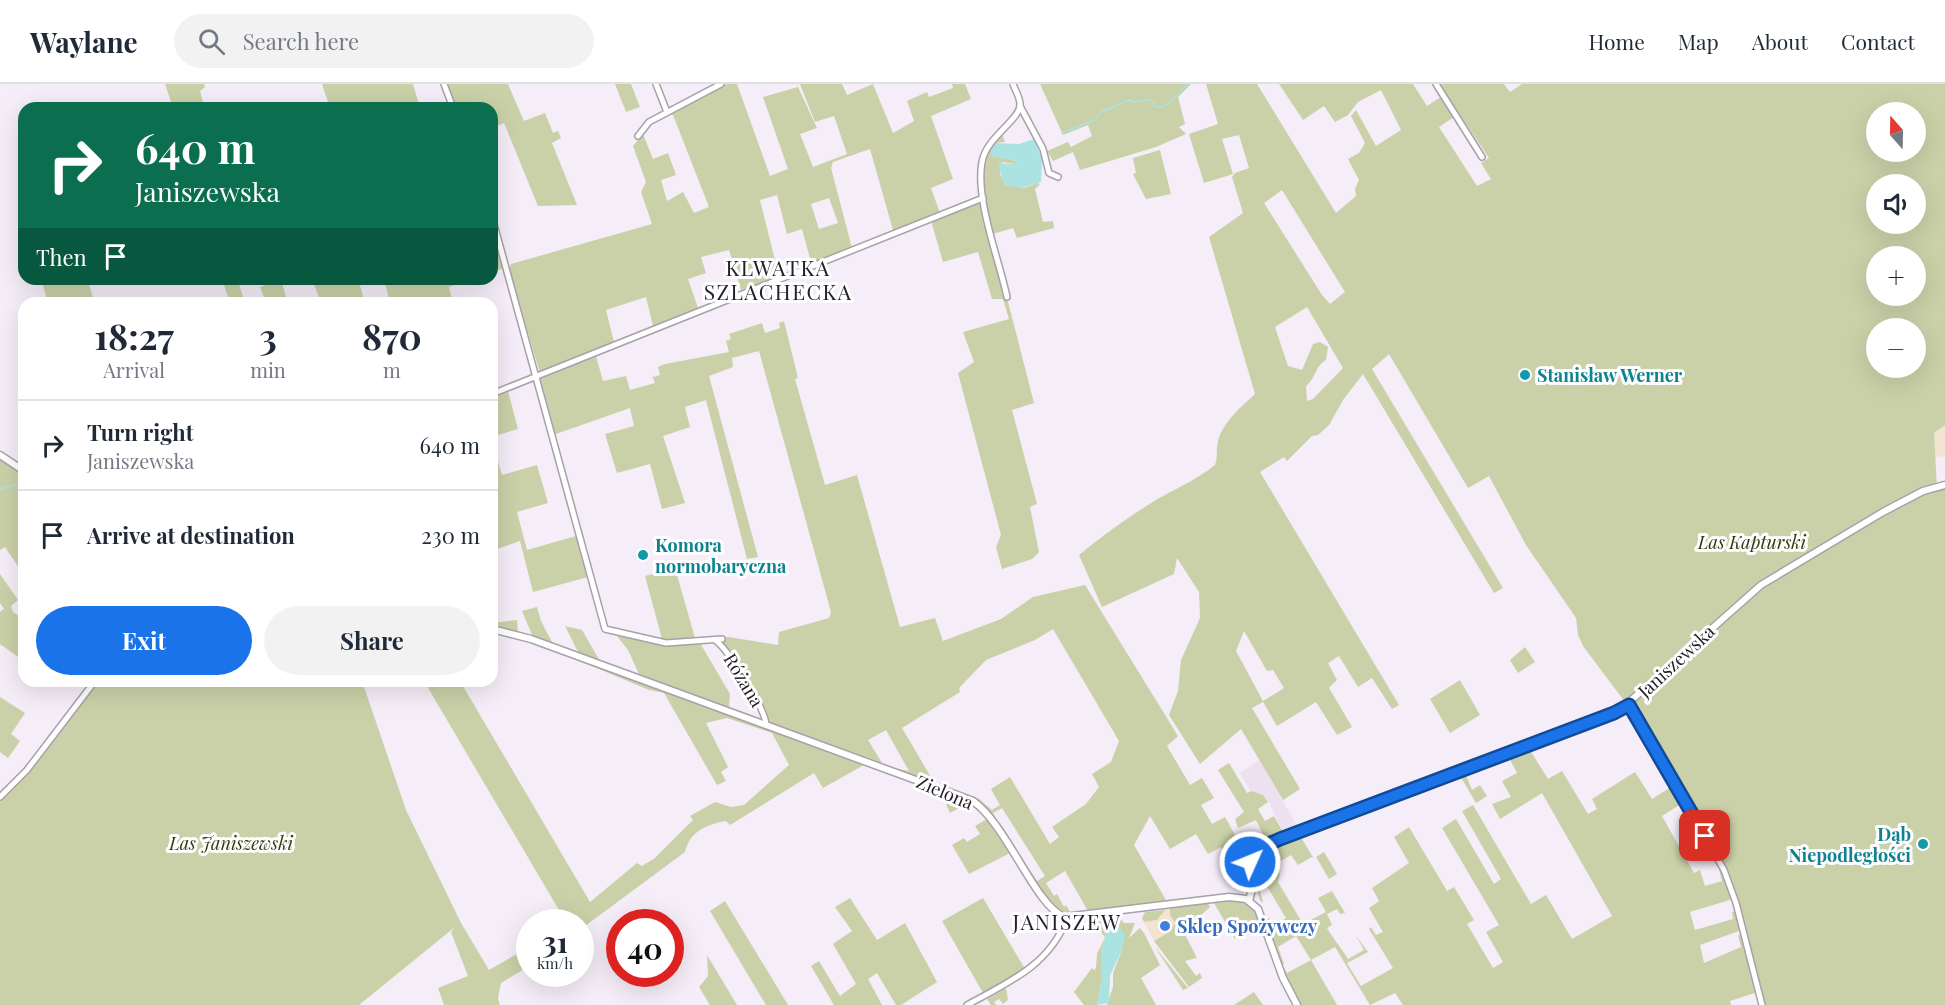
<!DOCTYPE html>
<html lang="en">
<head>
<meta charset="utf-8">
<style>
	body { margin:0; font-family:"Playfair Display",serif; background:#f2f2f3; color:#1f2937; height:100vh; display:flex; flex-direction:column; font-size:22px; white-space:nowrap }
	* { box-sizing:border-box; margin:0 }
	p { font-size:20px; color:#747a83 }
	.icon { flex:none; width:33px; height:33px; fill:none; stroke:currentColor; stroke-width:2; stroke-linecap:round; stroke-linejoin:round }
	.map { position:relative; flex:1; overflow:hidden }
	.drawer { position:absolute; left:18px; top:213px; width:480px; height:390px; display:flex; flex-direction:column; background:#fff; border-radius:18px; box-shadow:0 6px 24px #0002 }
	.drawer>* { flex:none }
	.guide { position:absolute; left:18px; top:18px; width:480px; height:183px; border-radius:18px; box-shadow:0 6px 24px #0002; background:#0b6e4f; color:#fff; overflow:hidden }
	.needle { width:39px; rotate:340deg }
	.buttons { position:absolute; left:1866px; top:18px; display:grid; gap:12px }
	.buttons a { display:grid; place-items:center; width:60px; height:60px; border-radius:50%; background:#fff; box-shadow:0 6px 24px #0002; font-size:30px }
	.speed { position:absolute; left:516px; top:825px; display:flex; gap:12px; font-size:30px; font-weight:700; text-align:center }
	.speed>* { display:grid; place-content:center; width:78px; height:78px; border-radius:50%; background:#fff; box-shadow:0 6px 24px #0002; line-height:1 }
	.speed small { font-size:15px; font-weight:400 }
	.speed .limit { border:9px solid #d22; background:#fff; color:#111 }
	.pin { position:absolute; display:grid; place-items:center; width:51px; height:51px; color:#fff; margin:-26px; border-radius:12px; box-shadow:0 3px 9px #0006 }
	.me { position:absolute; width:66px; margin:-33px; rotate:46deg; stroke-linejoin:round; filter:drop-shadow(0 0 4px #0008) }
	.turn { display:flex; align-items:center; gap:21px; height:126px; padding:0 18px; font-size:27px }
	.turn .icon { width:78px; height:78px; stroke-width:2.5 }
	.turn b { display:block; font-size:42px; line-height:51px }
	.then { display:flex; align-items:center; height:57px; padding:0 18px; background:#0003; gap:12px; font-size:22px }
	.eta { display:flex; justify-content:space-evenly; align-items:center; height:102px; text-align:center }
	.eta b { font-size:36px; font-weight:700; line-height:42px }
	.primary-button { display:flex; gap:12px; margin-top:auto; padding:12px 18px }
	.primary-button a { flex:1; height:69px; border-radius:36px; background:#1a73e8; color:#fff; font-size:24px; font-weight:700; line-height:69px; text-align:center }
	.primary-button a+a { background:#f2f2f3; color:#1f2937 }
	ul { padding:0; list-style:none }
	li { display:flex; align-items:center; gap:18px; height:90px; padding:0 18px; border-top:2px solid #e0e1e3 }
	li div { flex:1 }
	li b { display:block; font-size:22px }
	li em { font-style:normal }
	header { display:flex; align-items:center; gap:36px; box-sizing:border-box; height:84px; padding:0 30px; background:#fff; border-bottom:2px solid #e0e1e3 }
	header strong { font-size:28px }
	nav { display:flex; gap:33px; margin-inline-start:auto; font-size:21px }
	.search { width:420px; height:54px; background:#f2f2f3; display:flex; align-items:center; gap:15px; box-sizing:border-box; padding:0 21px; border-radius:33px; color:#747a83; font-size:22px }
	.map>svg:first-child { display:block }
	.commercial { fill:#f3e4d1 }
	.built { fill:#ede1f1 }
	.green { fill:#cad1a8; fill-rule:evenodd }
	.water { fill:#abe2e2 }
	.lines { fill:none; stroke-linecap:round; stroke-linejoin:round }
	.stream { stroke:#abe2e2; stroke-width:1.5 }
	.minor-casing { stroke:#a8a1aa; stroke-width:8 }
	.tertiary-casing { stroke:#a8a1aa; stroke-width:9 }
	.minor { stroke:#fff; stroke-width:5 }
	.tertiary { stroke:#fff; stroke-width:6 }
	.route-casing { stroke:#114b97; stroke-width:15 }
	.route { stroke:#1a73e8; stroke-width:10 }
	.culture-dot { fill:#0f9aa8; stroke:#fefdff; stroke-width:2 }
	.shop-dot { fill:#3f7fe0; stroke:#fefdff; stroke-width:2 }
	.labels { text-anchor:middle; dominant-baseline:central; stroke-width:6; stroke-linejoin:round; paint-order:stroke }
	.culture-label { font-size:18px; font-weight:bold; fill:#0d838f; stroke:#fefdff; text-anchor:start }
	.park-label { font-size:18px; font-style:italic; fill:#343907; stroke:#fefdff }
	.street-label { font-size:18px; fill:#242125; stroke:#fefdff }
	.shop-label { font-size:18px; font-weight:bold; fill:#366cbe; stroke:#fefdff; text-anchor:start }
	.quarter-label { font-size:21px; letter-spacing:1.5px; fill:#242125; stroke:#fefdff }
</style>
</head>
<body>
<header>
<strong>Waylane</strong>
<div class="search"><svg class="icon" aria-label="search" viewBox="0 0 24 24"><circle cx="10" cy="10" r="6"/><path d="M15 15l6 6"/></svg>Search here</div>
<nav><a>Home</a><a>Map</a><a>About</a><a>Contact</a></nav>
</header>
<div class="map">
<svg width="1945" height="921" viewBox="0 0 1945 921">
	<rect width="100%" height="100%" fill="#f5edf7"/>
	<!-- commercial -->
	<g class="commercial">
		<path d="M1945,341v31l-10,1 -1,-24z"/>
		<path d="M1170,824v8l5,7 -4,8 -17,10 -10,-19 13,-2 7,-11z"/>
	</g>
	<!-- built -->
	<path class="built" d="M1259,676l39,67 -15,6 -14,-31 -18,-11 -7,-11 -4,-7z"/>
	<!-- green -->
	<g class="green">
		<path d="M165,0h39l1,3 -5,4 4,15 -31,2z"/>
		<path d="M322,0h91l7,24h-90z"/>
		<path d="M447,0h61l16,37 21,-8 8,20 5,-2 3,7 -9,5 25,62 -39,1 -34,-83 -12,5v-20h-36z"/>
		<path d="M615,0h16l9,23 -14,5z"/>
		<path d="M727,0h10l33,92 18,-7 -25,-72 35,-10 19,41 -17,6 13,33 34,-13 -13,-38 -19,6 -15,-38h42l5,11 26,-11 20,49 21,-12 -7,-20 20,-9 2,5 24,-9 -1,-4h13l6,15 -40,17 22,63 -22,9 9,25 -47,17 -23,-81 -37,13 -2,6 21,80 -54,22 13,-8 -9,-33 -15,5 -10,-39 -17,5 19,76 -38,14 -12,-40 -28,7 5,16 -18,6 10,29 -45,18 -7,-29 -40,13 8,32 -74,31 -31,-103 2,-6 141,-40 -11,-32 5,-10 -13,-36 10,-12 10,25 15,-6 8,22 -15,5 6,21 16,-9 11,21 15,-6 -36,-92h-5zM829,114l9,25 -19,6 -8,-25z"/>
		<path d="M1040,0h151l-13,13 7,27 -6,3 7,7 -30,13 -76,23 -7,-18 -20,9 -6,-10 21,-9 3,5 21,-11 -4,-11 -25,10z"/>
		<path d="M1206,0h51l79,129 20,-17 -1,-7 4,-9 -11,-21 11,-6 6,-10 -14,-27 5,-6 20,36 25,-16 -20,-40 -23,12 -10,13 -13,7 -11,-16 -21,14 -24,-36h134l14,22 14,-9 13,20 -15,10 38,59 14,-7 -10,-16 8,-5 -50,-74h65l6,8 12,-8h423v341l-11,8 3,56 8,-3v519h-181l-43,-143 -96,-160 -42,-56 -5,-11 -2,-17 -50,-73 -37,-69 -21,12 -79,-134 -17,15 131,219 -9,5 -131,-219 -20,26 -14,25 -11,10 -6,1 -25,25 -3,-4 -24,15 139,233 -7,4 -20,-31 -14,9 -19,-31 -11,7 9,17 -8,8 23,39 -15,8 -21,-33 -39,24 -14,-24 -11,6 48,81 -17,11 -42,-71 -41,35 -31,-49 9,-24 3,-31 19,-42 -1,-26 -22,-34 -3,16 -72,33 -23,-52c23,-19 47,-36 72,-52 21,-13 44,-22 64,-38 3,-8 1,-16 3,-24 5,-19 23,-34 37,-47l-46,-157 34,-24 -11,-36 3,-4 14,-5 -10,-33 -17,4 11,35 -29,9 -15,-49 29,-10zM1876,28h40v40h-40zM1876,100h40v40h-40zM1282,106l63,102 -15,12 -8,-9 -58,-92zM1876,172h40v40h-40zM1307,223l36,61 -30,31 -6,2 -1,-15c10,-8 9,-20 20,-26l2,-13 -8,-5 -7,2 -11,26 -14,-4 -13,-39zM1876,244h40v40h-40zM1244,547l23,40 6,-1 11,18 -21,13 -27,-50z"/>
		<path d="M1002,49l3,9 -10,1 -4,13 26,5 -1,3 -14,-2 -2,12 4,9 20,5 13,-5 3,1 -5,5 8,33 10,-1 1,7 -37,10 -4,-10 -20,6c-7,-34 -19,-74 9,-101z"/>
		<path d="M1160,66l11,44 -25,5 -13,-25 3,-1 -3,-15z"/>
		<path d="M982,117l52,202 -22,7 25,94 -7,3 9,45 -7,7 -30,10 -6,-22 5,-12 -43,-162 16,-11 -11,-30 46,-13 -6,-20h-11l-14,-47 -35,10 -11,-38 1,-3z"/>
		<path d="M492,147l12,37 -12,4z"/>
		<path d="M41,195h46l8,24h-47z"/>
		<path d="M222,195h20l-4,2 7,22h-15z"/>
		<path d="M312,195h46l7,24h-44z"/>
		<path d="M384,195h88l-23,8 4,16h-63z"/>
		<path d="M281,196l7,23h-22l-6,-16z"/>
		<path d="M784,237l14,57 -3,1 30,106 32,-10 43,152 35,-9 8,23 58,-22 32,-22 52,-12 93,151 -11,10 23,39 12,-7 12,20 -13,7 11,19 13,-7c12,21 19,35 23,60l-7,4 -20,-34 -13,7 -12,-20 -26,15 -20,-33 -16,29 32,55 32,-3v2l-110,12 -23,-40 -19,12 8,13 3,-2 7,13 2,-2 6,10c-23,1 -53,-60 -65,-79l30,45 8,-5 -43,-68 -9,5 9,16 -24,-27 -40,-17 2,-2 39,16 13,11 8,-5 -9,-16 19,-12 40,67 9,-7 -7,-10 34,-23 13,-17 -7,-13 19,-12 8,-21 -66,-112 -18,11 -49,20 -27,28 1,4 -58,36 33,56 -46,-17 20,4 -23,-41 -18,10 14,23 -113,-41 -41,-73 -15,-11 16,-1 49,8 1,-13 50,-14 2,-6 -72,-261 -27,7 1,9 -24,9 49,181 -11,2 -41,-159 -21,7 5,20 -27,9 22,67 -23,6 -12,-45 -33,9 -12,-39 29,-8 -4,-18 -77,27 -13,-54 2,-5 54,-20 7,25 23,-5 4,14 25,-7 -3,-8 2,2 6,-2 -2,-8 7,-3 64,-12 -3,-11 5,-2 -2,-5 33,-11 3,10 15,-5 -1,-5z"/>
		<path d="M508,307l10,38 -26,8v-39z"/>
		<path d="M492,357l10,34 35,-10 11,38 -31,9 10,38 49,-14 12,41 -55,15 -13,-51 -28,10z"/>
		<path d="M0,375l24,15v101l-19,-28 -5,3z"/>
		<path d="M675,484l20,70 -4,2 -29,-1 -17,-63z"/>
		<path d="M0,490l18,26 -7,6 2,6 11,7v42l-24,-17v-32l4,-3 -4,-6z"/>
		<path d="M537,523l4,14 12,23 -20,-7 -11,-26z"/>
		<path d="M517,536l1,12 -26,-6v-3z"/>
		<path d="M565,542l17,4 18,31 -21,-7z"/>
		<path d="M617,552l47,8 36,-1 30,51 -1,14 -90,-34 -11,-24z"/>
		<path d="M1525,563l10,15 -17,11 -8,-13z"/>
		<path d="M549,564l364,132 -1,2 -48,-17 -41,23 -9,-15 -84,52 -4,-4c-20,4 -36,10 -41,31l-104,77 -1,-7h-14l-142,-241h36l130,221 47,-39 5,3 13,-8 38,-38 -3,-4 25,-14 16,5 13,-2 45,-40 -17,-32 -45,-15 -21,5 22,44 -7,5 5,9 -9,4 -53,-92 -15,-3z"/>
		<path d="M1460,596l20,35 -30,18 -20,-34z"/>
		<path d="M97,597h265l44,129 55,113 28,47 40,-23v19l-28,17 -3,15 2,7h-56l-6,-17 30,-12 -17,-44 4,-5 -96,78h-359v-203l33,-35z"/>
		<path d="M0,613l25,16 -14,21 9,7 -12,17 -8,-6z"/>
		<path d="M1528,663l20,32 14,-8 26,43 9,-5 -5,-10 43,-27 17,27 19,-12 10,17 -19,12 32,57 6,-3 5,16 17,-5 -3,-11h3l11,29 -43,13 5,18 38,-11 -1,-7 5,-1 2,20 -39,14 4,18 37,-16 -3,-12h2l18,57 -28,9 1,4h-328l-8,-12 -25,12 -35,-58 -24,13 26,45h-38l-17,-36 2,-1 3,5 24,-13 -15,-24 -18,11 6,17 -4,1 -14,-46 3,-1 3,10 14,-10 -20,-33 -7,3 4,14h-2c-5,-14 -13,-32 -8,-48l7,-5 1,3 5,-2 -1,-3 15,27 -2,8 25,42 23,-12 -8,-14 14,-7 13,22 -5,1 -3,-5 -10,5 5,11 -5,3c7,12 13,18 21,31l16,-9 -8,-14 12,16 -21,11 14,23 32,-18 -24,-39 2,-2 5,8 7,-3 -14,-24 10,-7 -7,-13 37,-25 -15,-26 15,-10 38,64 7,-4 20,33 -7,4 26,44 10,-6 -17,-30 13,-7 -57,-97 14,-9 38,65 7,-5 -39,-68 11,-6 58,99 15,-9 26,44 40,-23 -70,-123 -42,26 -8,-15 19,-7 -9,-16 15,-8 -10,-19z"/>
		<path d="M1229,679l18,30 4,-2 12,4 5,7 -10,7 7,12 9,-5 10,18 -18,7 -10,-21 -18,8 -3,-9 9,-7 -26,-42z"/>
		<path d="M1465,689l7,17 8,-5 7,11 -11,7 -17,-29z"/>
		<path d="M940,707l36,15 9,10 -17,-13 -18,10z"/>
		<path d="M987,735l23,34 -41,21 -17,-29 12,-7 3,4 13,-8 -5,-8z"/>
		<path d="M1299,750l15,25 -2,-2 -14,8 -7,-10 -14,8 -8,-17z"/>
		<path d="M1324,768l13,22 -8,5 -13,-22z"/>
		<path d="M850,814l27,42 28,-17 32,59 -36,23h-5l-19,-32 -9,6 14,26h-48l-23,-39 8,-5 21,35 16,-12 -23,-40 19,-13 -17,-24z"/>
		<path d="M983,814l42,71 -42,24 -41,-72z"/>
		<path d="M725,817l63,104h-22l-56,-94z"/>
		<path d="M1234,817c18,2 22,12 29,28l-28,10 -21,-36z"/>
		<path d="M1208,819l2,4 -27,24 14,27 -12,3 11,15 4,-3 2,5 -13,9 -35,-46 17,-10 4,-8 -5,-8v-7z"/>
		<path d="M1165,826l-8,10 -13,2 -2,-4 3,-6z"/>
		<path d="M1117,831l7,8h11l-6,15 11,-10 4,5 16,32 -19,13 15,27h-49l6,-18v-14l9,-23 -13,-27 -8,29v32l-4,21h-13l-10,-13 18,-24 2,2 2,-2 1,-14 8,-17 -11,-14 1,-4z"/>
		<path d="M1155,863l33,41 -5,2z"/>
		<path d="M707,871l30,50h-27l-11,-18 9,-11z"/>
		<path d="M1006,904l2,12 -5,4 -4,-5 -5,3 2,3h-5l-4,-6z"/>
		<path d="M1254,908l9,13h-29z"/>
	</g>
	<!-- water -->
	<g class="water">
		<path d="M1034,55l8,20 -1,23 -20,6 -17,-3 -6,-22 18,1 1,-3 -26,-5 -1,-6 5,-7 24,1z"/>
		<path d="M1116,837l9,14 -3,15 -12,25 -1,28 -12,2 4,-21v-32l8,-29z"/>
	</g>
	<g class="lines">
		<!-- stream -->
		<g class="stream">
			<path d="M1062,49l33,-13 6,-8 29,-12 4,2 16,-3 6,8c14,1 22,-14 31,-23"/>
			<path d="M0,405l24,-7"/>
		</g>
		<defs>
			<g id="minor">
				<path d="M444,0l9,24"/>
				<path d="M656,0l11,28"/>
				<path d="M1436,0l46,73"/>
				<path d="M1020,22l23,43 6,24 9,4"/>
				<path d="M638,52l11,-14 72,-38"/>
				<path d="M492,133l113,412 61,14 56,-4"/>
				<path d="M1007,213c-8,-38 -32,-98 -25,-135 4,-24 36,-41 38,-56 1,-7 -5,-16 -7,-22"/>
				<path d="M492,310l491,-196"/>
				<path d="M715,556c13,9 51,70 51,85"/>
				<path d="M1629,621l95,165 12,33 26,102"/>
				<path d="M0,713l27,-27 68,-89"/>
				<path d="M967,921c42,-23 83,-40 100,-87"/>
			</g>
			<g id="tertiary">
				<path d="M0,371l24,16"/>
				<path d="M492,545l39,10 442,162c34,24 62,104 91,116l165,-20 17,2 12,10 25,69 14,27"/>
				<path d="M1249,817l4,-16 -4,-29 7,-7 146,-58 217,-80 142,-126 122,-73 40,-21 22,-6"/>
			</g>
		</defs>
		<!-- minor casing -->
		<use href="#minor" class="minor-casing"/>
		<!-- tertiary casing -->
		<use href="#tertiary" class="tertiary-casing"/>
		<!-- minor -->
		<use href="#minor" class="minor"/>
		<!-- tertiary -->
		<use href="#tertiary" class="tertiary"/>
	</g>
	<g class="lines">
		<defs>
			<path id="route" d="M1250,778l3,-11 27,-12 334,-126 15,-8 76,131"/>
		</defs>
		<!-- route casing -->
		<use href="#route" class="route-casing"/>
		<!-- route -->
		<use href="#route" class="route"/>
	</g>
	<!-- markers -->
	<g class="culture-dot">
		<circle cx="1525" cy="291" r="6"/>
		<circle cx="643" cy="471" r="6"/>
		<circle cx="1923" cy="760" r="6"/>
	</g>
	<circle class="shop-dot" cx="1165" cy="842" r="6"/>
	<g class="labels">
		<!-- culture labels -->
		<g class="culture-label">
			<text x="1537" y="291">Stanisław Werner</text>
			<text x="655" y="461">Komora<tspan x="655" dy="21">normobaryczna</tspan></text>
			<text x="1911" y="750" text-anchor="end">Dąb<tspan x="1911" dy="21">Niepodległości</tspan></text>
		</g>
		<!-- park labels -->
		<g class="park-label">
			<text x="1752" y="458">Las Kapturski</text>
			<text x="231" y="759">Las Janiszewski</text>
		</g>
		<!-- street labels -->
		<g class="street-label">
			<text transform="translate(1676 577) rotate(-43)">Janiszewska</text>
			<text transform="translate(744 596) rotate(59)">Różana</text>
			<text transform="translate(945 708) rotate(23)">Zielona</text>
		</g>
		<!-- shop labels -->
		<g class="shop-label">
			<text x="1177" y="842">Sklep Spożywczy</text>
		</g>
		<!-- quarter labels -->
		<g class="quarter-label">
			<text x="778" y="183">KLWATKA<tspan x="778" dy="24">SZLACHECKA</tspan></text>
			<text x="1067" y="837">JANISZEW</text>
		</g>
	</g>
</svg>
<div class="buttons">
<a><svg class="needle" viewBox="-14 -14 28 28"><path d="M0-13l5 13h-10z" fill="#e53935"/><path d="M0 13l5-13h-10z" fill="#747a83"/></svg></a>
<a><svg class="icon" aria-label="sound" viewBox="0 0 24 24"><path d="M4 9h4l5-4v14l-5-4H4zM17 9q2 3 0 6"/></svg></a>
<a>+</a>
<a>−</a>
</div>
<div class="speed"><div>31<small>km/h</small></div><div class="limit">40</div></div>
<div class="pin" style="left:1705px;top:752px;background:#d93025"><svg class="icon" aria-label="arrive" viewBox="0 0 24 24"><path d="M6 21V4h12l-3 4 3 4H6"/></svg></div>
<svg class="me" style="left:1250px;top:778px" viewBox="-20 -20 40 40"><circle r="17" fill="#1a73e8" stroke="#fff" stroke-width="3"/><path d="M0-11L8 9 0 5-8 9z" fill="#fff"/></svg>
<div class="guide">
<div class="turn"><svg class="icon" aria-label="right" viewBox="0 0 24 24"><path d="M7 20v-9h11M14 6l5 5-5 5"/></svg><div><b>640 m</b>Janiszewska</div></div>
<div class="then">Then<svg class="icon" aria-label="arrive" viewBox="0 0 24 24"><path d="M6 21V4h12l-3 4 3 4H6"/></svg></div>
</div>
<section class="drawer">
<div class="eta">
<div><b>18:27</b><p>Arrival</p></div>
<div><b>3</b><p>min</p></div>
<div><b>870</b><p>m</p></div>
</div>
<ul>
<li><svg class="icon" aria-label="right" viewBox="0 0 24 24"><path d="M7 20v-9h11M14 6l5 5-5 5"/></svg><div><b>Turn right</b><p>Janiszewska</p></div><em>640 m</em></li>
<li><svg class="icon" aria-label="arrive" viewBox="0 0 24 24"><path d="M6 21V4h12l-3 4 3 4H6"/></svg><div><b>Arrive at destination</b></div><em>230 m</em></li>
</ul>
<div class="primary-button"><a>Exit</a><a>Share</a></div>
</section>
</div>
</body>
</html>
